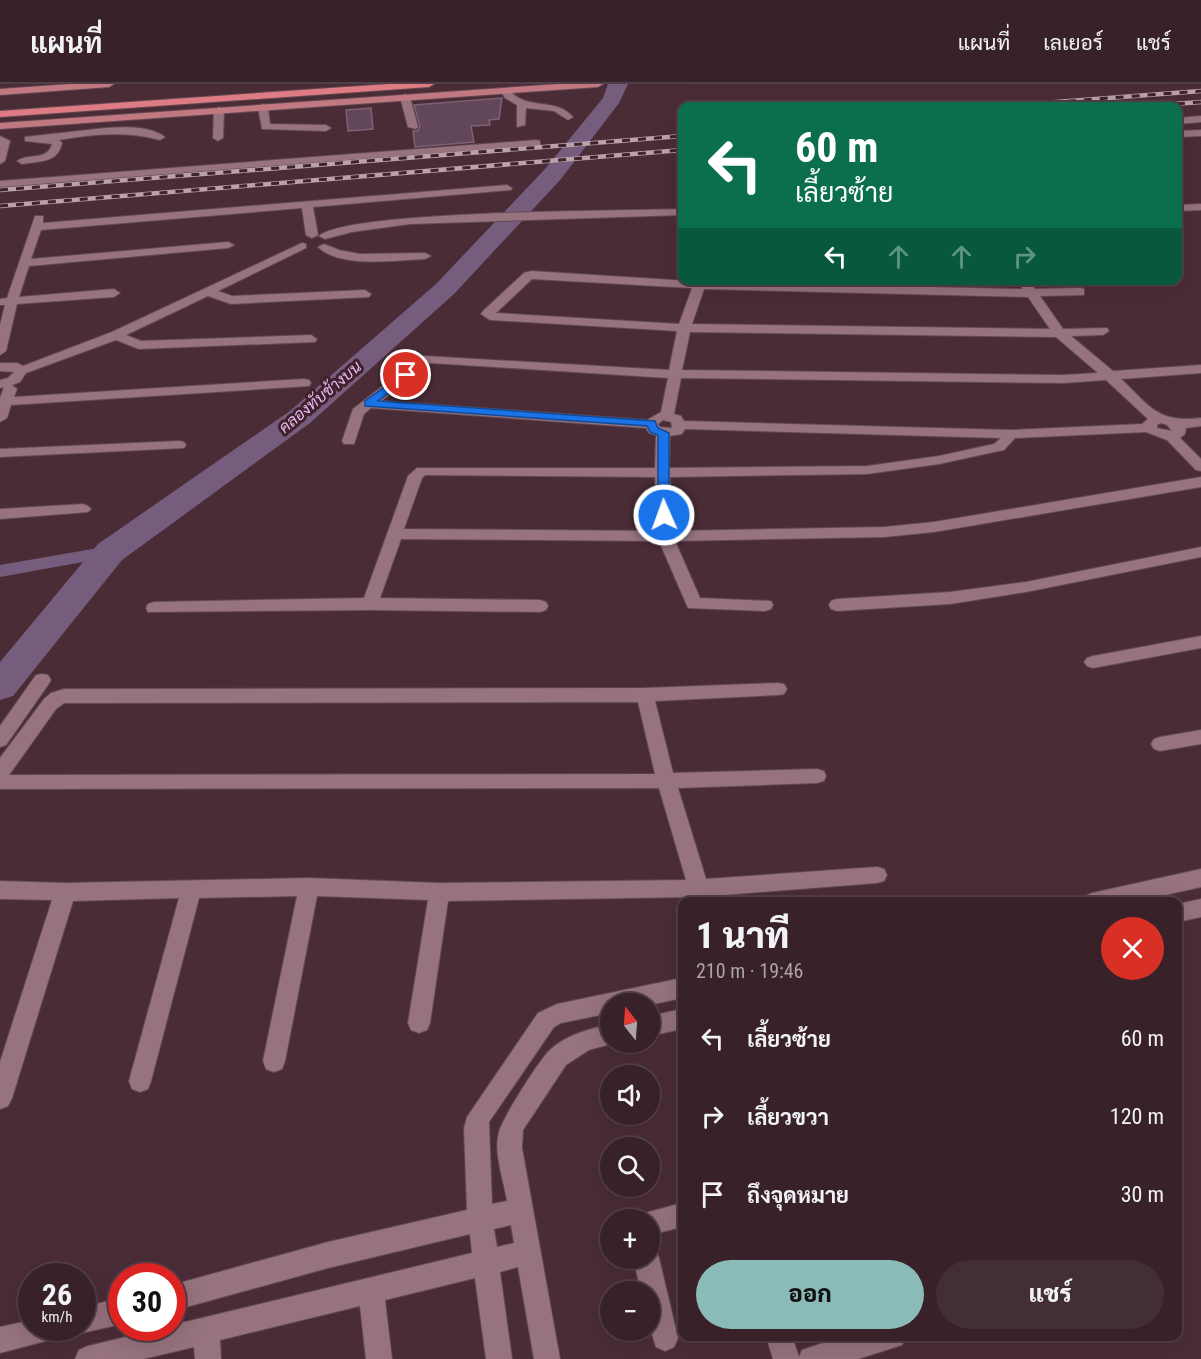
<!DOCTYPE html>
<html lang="th">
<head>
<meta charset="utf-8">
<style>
	body { margin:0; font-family:"Roboto Condensed",Sarabun,sans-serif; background:#432e35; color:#f1f3f6; height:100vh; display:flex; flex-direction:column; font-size:22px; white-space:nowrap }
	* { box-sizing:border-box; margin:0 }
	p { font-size:20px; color:#aba3a8 }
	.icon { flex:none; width:33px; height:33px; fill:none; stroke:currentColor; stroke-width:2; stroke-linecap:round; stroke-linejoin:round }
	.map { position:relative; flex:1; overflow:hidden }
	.side { position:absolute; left:678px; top:813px; width:504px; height:444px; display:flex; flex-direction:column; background:#382129; border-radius:12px; box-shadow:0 6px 24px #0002,0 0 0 2px #523e46 }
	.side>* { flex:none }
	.banner { position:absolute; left:678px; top:18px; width:504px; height:183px; border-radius:12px; box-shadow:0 6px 24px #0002,0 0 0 2px #523e46; background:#0b6e4f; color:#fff; overflow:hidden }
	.needle { width:39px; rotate:343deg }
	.buttons { position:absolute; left:600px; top:909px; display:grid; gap:12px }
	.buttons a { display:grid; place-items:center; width:60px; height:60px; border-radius:50%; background:#382129; box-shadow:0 6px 24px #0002,0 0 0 2px #523e46; font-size:30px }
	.speed { position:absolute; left:18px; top:1179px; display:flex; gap:12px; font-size:30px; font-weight:700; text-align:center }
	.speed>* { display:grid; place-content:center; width:78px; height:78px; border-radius:50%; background:#382129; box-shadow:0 6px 24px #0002,0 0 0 2px #523e46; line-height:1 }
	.speed small { font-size:15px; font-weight:400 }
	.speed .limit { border:9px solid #d22; background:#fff; color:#111 }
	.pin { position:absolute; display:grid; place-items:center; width:51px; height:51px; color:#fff; margin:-26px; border:3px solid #fff; border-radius:50%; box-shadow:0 2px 6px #0007 }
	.me { position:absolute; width:66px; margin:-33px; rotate:358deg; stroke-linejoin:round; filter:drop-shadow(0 0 4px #0008) }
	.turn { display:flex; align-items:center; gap:21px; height:126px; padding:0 18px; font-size:27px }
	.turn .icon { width:78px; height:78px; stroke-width:2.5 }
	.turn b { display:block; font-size:42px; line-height:51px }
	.lanes { display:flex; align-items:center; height:57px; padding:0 18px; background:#0003; justify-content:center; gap:30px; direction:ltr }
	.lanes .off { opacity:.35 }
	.round { display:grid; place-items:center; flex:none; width:63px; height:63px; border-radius:32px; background:#432e35 }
	.head { display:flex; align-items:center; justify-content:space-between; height:102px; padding:0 18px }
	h1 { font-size:36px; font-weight:800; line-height:45px }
	.action { display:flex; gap:12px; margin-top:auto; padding:12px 18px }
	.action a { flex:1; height:69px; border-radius:36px; background:#8bbbb9; color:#111; font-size:24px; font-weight:800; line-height:69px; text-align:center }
	.action a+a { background:#432e35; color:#f1f3f6 }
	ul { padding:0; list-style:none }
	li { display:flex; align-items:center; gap:18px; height:78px; padding:0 18px }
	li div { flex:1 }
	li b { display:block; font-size:22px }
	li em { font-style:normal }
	header { display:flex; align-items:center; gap:36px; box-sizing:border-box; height:84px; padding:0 30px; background:#382129; border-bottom:2px solid #523e46 }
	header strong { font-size:28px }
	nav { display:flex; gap:33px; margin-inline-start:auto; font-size:21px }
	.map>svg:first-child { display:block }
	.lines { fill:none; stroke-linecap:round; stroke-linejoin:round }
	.canal { fill:#765d7d; fill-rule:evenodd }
	.river { fill:#765d7d; fill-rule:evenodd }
	.building { fill:#624759; stroke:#7d6174; stroke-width:1.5 }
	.minor-casing { stroke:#624952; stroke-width:2 }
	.major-casing { stroke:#624952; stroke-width:2 }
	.highway-casing { stroke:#624952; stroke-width:2 }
	.minor { fill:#96737e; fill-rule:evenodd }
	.major { fill:#c27880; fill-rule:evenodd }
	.highway { fill:#df7b82; fill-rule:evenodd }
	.rail-casing { stroke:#baa2aa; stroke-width:4.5 }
	.rail { stroke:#3f222d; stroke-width:3; stroke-dasharray:8; stroke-linecap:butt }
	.route { fill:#1a73e8; stroke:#114b97; stroke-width:1.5 }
	.labels { text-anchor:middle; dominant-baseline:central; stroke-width:6; stroke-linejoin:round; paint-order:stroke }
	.far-water-label { font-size:16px; font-style:italic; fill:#e8bcf3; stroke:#3f222d }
</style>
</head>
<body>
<header>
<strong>แผนที่</strong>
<nav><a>แผนที่</a><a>เลเยอร์</a><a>แชร์</a></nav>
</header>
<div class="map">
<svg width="1201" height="1275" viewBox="0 0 1201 1275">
	<rect width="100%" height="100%" fill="#4a2c37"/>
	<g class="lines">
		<!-- canal -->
		<path class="canal" d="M110,462l6,2 3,4 -3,4 -116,21v-12z"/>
		<!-- river -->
		<path class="river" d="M608,0h20l-9,19 -58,76 -107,115 -144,129 -188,137 -109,136 -13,4v-38l98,-118 192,-133 146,-127 109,-115 58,-71z"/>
	</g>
	<!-- building -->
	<g class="building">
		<path d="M502,14l-3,21 -10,1 1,5 -19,1 3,16 -59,5 -2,-16h5l2,-5 -6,-21z"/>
		<path d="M371,24l2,21 -25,2 -2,-21z"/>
	</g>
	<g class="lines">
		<defs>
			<g id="minor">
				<path d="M502,4h6c16,24 47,8 65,29l-5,3 -14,-9 -28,-3 -1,17 -8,2v-22l-12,-7 -5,-8z"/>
				<path d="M405,10l5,3 8,30 -2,2 -8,-2 -8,-30z"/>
				<path d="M263,20l5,3 2,17 56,1 5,3 -5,3 -64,-2 -4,-22z"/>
				<path d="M219,23l5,3 -1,28 -5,3 -5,-3 1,-28z"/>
				<path d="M1201,32v6l-23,2v-6z"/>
				<path d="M105,44c19,-1 44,-3 60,9l-5,3c-34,-9 -66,-6 -101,0l3,3c-4,20 -22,18 -40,21l-5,-3c11,-8 31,0 35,-17l-27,-3v-4z"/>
				<path d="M1201,46v6l-23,1v-6z"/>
				<path d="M0,52l10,5 -5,20 -5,3z"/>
				<path d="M536,56l4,1v4l-540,42v-6z"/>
				<path d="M507,101l5,3 -1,2 -198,17 5,28 -6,3 -6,-3 -4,-27 -261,22 -10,29 197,-17 6,3 -6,3 -199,18 -10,31 95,-8 6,4 -6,4 -97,7 -11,47 -6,4v-30l5,-20h-5v-6l7,-1 28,-82h8v7z"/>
				<path d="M1201,120v6l-23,1v-6z"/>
				<path d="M682,125v6l-272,9 -58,8 -27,7 -6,-3c30,-26 307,-25 363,-27z"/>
				<path d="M302,159l4,1v4l-88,43 14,5 133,-6 6,4 -2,3 -138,7 -23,-8 -82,39 15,6 170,-6 6,4 -2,3 -176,7 -23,-9 -90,33 -6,9 -8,3 5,4 -3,8 290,-18 5,1 2,3 -2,3 -298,19 -4,13 -7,4v-24l4,-11 -4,1v-8l8,-2 6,-6 -14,-1v-8h17l6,3 89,-34z"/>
				<path d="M324,160l15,6 21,4 65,-1 6,3 -6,3c-29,1 -84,10 -107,-12z"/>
				<path d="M531,187l173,11 319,7 -3,-4 6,-4 4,1 5,7 45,-1 4,1v6l-44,1 23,33 44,-1 2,3 -6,4 -32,1 42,35 88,-6v8l-80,6c30,28 36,44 80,39v8l-15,2 -1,6 -5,4 21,21v12l-5,-1 -29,-30 -21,-8 -131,6 -11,12 -5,1 -60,13 -72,10 -197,3 2,54 212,-4 50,-5 267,-45v10l-267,45 -50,5 -209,4 25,57 71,3 2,4 -2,4 -6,2 -77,-3 -29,-67 -258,-2 -21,59 160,2 6,2 2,4 -2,4 -6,2 -170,-2 -222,2 -2,-4 2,-4 6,-2 210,-4 44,-122 9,-8h238l1,-33 -7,-2 -3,-5 -275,-20 -7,6 -10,30h-10l-2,-3 11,-32 67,-52 5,-1 244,14 8,-39 -187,-11 -9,-6 2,-3 41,-38zM532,195l160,9 -13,36 -183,-11zM704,205l324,8 22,32 -358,-5zM690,248l366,5 42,36 -35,2 -381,-5zM429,279h2l237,15 -7,34 -14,8 -266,-19zM681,294l382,5 43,-3 42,39 -6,5 -132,6 -326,-9 -3,-5 -7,-2zM663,336l8,2 1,6 -12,-1 -2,-3zM1161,339l6,2 5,6 -15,-3v-3zM685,345l316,9 -7,6 -55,12 -72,10 -198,2 1,-32 12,-2zM425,391l230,2 2,54 -253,-2 18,-51z"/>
				<path d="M179,357l5,1 2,3 -2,3 -184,9v-8z"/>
				<path d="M83,420l5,2 3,3 -3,3 -88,7v-10z"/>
				<path d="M1201,463v10l-175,35 -76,12 -113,7 -6,-2 -2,-4 2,-4 6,-2 113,-7 76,-10z"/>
				<path d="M1201,552v12l-108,20 -6,-2 -3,-4 3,-4 6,-2z"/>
				<path d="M42,590l6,1 3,5 -3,5 -42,60 -6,2v-21l36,-51z"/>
				<path d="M778,599l6,1 3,5 -3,5 -6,1 -123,6 18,72 144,-4 7,2 2,5 -2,5 -7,2 -139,5 28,91 171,-12 7,2 3,6 -3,6 -7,2 -166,13 2,6h-20l-2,-5 -243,4 -18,122 -3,7 -8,3 -8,-3 -3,-7 20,-123 -111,-4 -32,165 -3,8 -8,3 -8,-3 -3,-8 34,-165 -98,2 -48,183 -3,8 -8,3 -8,-3 -3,-8 50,-183 -106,3 -61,197 -4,8 -8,3v-47l52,-162 -52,-1v-18l65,2 244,-5 130,5 247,-3 -27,-92 -659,1v-31l44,-59 7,-6 13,-4 581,-1zM638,618l17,72 -646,1 47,-66 8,-6z"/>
				<path d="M1201,646v14l-41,7 -6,-2 -3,-5 3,-5 6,-2z"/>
				<path d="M1201,785v18l-67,15h-52l3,-6 7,-3z"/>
				<path d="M1201,815v18l-23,5v-18z"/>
				<path d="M682,894v20l-32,7 -40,-1v9l-49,10 -7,4 -65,95 3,82 15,-3c-3,-20 -14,-49 -8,-69 3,-13 42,-75 52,-83 16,-14 39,-21 59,-24v17h8l-29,8 -23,15 -43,65 -1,18 38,211h-26l-16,-92 -18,5 12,87h-26l-11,-81 -90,22 7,59h-26l-6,-53 -140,34 1,19h-26l-1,-12 -51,12h-68l4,-9 9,-4 75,-18h9v-3l34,-8 266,-64 -2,-19 -142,34 -156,43v-26l156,-43 139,-32 -3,-82 3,-11 71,-104 19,-9zM511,1141l3,18 -17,4 -3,-18z"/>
				<path d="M682,925v20l-32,7v-20z"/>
				<path d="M682,1119v24l-32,8v-15h-11l2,-6z"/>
				<path d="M650,1163l5,2 4,9 19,80 -4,9 -9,4 -9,-4 -6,-19v-36h-9l-8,-34h17z"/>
				<path d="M122,1214v26l-40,9 -9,-4 -1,-1h10v-21z"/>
				<path d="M32,1236v8h33l-4,9 -61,16v-26z"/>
				<path d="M766,1252h26l7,21 3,-7 42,-14h62l-4,9 -44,14h-85z"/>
			</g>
			<g id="major">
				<path d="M71,0h43l-5,3 -109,8v-6z"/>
				<path d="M559,0h44l-5,3 -598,42v-6z"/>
			</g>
			<path id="highway" d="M389,0h45l-5,3 -429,30v-6z"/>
		</defs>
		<!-- minor casing -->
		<use href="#minor" class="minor-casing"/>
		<!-- major casing -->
		<use href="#major" class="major-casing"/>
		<!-- highway casing -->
		<use href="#highway" class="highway-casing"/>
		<!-- minor -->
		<use href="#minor" class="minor"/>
		<!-- major -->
		<use href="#major" class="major"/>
		<!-- highway -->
		<use href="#highway" class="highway"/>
		<defs>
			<g id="rail">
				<path d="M1004,22l197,-15"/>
				<path d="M1145,22l56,-4"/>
				<path d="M0,106l682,-54"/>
				<path d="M0,122l682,-56"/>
			</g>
		</defs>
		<!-- rail casing -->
		<use href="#rail" class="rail-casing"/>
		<!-- rail -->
		<use href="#rail" class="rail"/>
	</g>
	<!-- route -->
	<path class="route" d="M406,288l5,3 -1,2 -32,24 277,20 3,7 11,5v82l-5,4 -6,-4v-80l-8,-3 -3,-6 -282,-20v-5z"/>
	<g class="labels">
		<!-- far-water labels -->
		<g class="far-water-label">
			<text transform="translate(320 313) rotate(-40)">คลองทับช้างบน</text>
		</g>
	</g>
</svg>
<div class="buttons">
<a><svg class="needle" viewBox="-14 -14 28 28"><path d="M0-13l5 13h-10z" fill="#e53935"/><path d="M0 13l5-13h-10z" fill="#aba3a8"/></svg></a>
<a><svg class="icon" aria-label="sound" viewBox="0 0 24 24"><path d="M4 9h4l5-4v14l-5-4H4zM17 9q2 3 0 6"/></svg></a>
<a><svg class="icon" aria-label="search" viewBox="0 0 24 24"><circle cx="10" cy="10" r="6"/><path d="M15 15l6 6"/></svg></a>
<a>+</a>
<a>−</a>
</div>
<div class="speed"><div>26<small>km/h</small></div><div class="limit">30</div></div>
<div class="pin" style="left:406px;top:291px;background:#d93025"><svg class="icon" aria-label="arrive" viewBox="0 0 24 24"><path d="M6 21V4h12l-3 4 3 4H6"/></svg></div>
<svg class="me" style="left:664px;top:431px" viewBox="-20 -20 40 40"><circle r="17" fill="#1a73e8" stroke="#fff" stroke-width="3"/><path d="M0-11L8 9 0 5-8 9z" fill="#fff"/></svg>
<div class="banner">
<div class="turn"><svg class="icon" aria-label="left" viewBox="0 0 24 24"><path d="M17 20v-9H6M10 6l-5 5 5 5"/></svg><div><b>60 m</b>เลี้ยวซ้าย</div></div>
<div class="lanes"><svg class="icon" aria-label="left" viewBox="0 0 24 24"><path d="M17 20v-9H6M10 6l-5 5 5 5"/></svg><svg class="icon off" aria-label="ahead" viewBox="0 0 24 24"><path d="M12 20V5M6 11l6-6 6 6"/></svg><svg class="icon off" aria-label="ahead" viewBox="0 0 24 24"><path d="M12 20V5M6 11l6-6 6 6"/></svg><svg class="icon off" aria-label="right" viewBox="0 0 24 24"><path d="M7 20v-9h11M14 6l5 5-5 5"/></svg></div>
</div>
<section class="side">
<div class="head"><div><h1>1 นาที</h1><p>210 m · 19:46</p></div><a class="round" style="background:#d93025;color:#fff"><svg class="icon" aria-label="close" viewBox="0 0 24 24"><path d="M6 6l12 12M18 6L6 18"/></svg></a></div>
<ul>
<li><svg class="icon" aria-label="left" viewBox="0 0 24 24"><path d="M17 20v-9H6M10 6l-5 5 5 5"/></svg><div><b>เลี้ยวซ้าย</b></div><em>60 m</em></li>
<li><svg class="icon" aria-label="right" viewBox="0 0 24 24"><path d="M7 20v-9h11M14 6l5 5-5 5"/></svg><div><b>เลี้ยวขวา</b></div><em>120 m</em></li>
<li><svg class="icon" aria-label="arrive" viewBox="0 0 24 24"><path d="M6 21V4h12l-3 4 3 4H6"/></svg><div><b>ถึงจุดหมาย</b></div><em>30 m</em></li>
</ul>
<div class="action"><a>ออก</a><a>แชร์</a></div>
</section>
</div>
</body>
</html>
